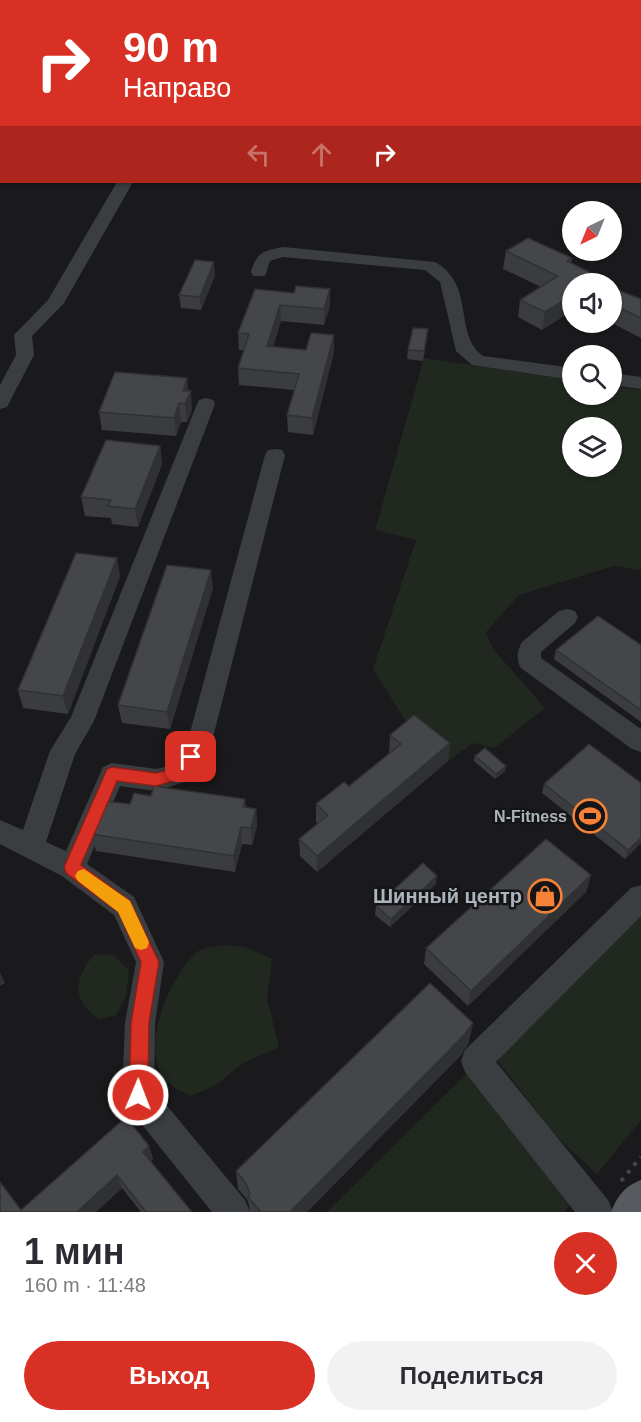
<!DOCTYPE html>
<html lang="ru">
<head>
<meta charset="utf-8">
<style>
	body { margin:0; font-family:Helvetica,sans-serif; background:#f2f2f3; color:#2b2b33; height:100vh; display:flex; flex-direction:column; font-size:22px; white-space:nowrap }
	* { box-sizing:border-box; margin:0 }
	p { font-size:20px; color:#7c7c81 }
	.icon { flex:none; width:33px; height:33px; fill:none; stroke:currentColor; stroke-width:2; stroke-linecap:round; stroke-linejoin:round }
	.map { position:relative; height:1212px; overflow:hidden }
	.drawer { display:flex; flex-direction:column; background:#fff; flex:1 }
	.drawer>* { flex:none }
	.banner { position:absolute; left:0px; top:0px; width:642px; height:183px; box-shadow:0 2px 4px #0004; background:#d93025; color:#fff; overflow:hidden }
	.needle { width:39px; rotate:223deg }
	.controls { position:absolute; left:562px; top:201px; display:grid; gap:12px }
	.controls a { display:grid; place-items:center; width:60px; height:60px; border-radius:50%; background:#fff; box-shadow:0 2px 4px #0004; font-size:30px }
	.pin { position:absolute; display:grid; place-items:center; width:51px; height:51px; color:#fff; margin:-26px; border-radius:12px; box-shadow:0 3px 9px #0006 }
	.me { position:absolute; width:66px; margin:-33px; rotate:1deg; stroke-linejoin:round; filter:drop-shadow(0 0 4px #0008) }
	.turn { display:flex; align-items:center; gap:21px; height:126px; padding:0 24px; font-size:27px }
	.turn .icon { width:78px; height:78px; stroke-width:2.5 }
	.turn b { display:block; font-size:42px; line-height:51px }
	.lanes { display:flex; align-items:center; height:57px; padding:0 24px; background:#0003; justify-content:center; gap:30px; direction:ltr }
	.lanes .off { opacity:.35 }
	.round { display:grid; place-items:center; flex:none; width:63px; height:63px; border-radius:32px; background:#f2f2f3 }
	.headline { display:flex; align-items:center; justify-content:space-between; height:102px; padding:0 24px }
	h1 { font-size:36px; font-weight:600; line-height:45px }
	.cta { display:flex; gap:12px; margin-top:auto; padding:12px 24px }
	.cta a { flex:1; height:69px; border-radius:36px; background:#d93025; color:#fff; font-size:24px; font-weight:600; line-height:69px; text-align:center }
	.cta a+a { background:#f2f2f3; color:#2b2b33 }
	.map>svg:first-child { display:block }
	.green { fill:#20281f; fill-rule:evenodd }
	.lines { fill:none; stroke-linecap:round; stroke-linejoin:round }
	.path { stroke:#414548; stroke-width:4; stroke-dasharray:4 6; stroke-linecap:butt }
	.minor { fill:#3b3e41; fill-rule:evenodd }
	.major { fill:#575b60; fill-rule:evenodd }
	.wall { fill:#3a3c3f }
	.shaded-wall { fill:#303133 }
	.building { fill:#444649; stroke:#303133; stroke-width:1.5 }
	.route { fill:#d93025; stroke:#8d1f18; stroke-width:1.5 }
	.slow { fill:#f59e0b }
	.labels { text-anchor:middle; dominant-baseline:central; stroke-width:5; stroke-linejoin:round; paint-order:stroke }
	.poi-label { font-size:16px; font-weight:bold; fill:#acb5bc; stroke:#151517; text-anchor:end }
	.near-poi-label { font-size:20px; font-weight:bold; fill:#acb5bc; stroke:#151517; text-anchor:end }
</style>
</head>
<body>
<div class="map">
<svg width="641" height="1212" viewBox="0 0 641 1212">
	<rect width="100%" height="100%" fill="#1a1a1c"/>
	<!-- green -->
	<g class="green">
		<path d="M424,358l149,22v14h39v-8l29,4v180l-27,-4 -95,29 -33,37 7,17 52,59 -51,40 -21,-5 -25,18 -35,-28 -40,-64 43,-129 -41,-10zM573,428h39v38h-39z"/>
		<path d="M641,912v208l-44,54 -43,-40 -60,-78z"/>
		<path d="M224,945l21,2 27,12 -5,40 12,48 -34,15 -31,24 -23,10c-7,-4 -18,-8 -24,-14 -30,-31 3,-106 30,-130 6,-5 19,-5 27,-7z"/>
		<path d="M105,954l10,2 14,15 -3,25 -10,19 -16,4c-29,-16 -26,-42 -6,-64z"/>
		<path d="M470,1070l102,133 -8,9h-237z"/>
	</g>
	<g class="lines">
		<!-- path -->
		<path class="path" d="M621,1181l20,-24"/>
		<!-- minor -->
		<g class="minor">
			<path d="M263,0h13l-14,2z"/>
			<path d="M434,0h16l-17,2z"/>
			<path d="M470,0h17l1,2h-17z"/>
			<rect x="640" y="43" width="1" height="8"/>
			<path d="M117,182h16l-69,121 -32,33 2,19 -25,48 -2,4 -7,2v-24l16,-30 -2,-20 34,-35z"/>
			<path d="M283,247l152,15c41,23 18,72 48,94l90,12v12l-101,-15 -16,-14 -16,-69 -15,-12 -142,-13 -13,4 -5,15h-12l-2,-4c6,-20 12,-21 32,-25z"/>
			<path d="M612,373l29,4v12l-29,-4z"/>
			<path d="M206,398l7,2 2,4 -121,317 -19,33 -29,88 20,9 37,-84 9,-4 44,6 17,-4 15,-25 77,-285 3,-5 7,-1 7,1 3,5 -73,286 -21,39 -35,11 -36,-5 -33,78 47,33 30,65 -9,61 -1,67 91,110 5,12h-38l-85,-106 -5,-11 3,-72 11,-61 -22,-47 -52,-39 -62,-32v-24l23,10 27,-79 21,-34 126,-313 2,-4z"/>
			<path d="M567,609l8,2 3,6 -3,6 -34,29v6l100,71v23l-9,-3 -111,-81c-5,-8 -4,-17 1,-26l37,-31z"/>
			<path d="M641,885v31l-145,146 112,138 5,12h-38l-110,-140 -4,-11 4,-11 166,-162z"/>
		</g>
		<!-- major -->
		<path class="major" d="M641,1180v32h-30c7,-17 13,-25 30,-32z"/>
	</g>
	<!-- wall -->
	<g class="wall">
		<path d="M33,0h124l-1,2 -50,-1 -1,1h-73z"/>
		<path d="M528,238l44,20 -1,5 42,21 2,5 26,10v39l-31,-16h2v-38h-39v26l-31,20 -24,-13 2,-17 21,-13 -38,-18 3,-18z"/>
		<path d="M215,275l-14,35 -20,-2 -2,-13z"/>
		<path d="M330,289v17l-6,19 -43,-4 -8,26 61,5 -21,83 -25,-3 -1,-17 7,-25 -55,-5 -1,-17 6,-18h-5l-1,-17 56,-40z"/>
		<path d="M427,338l-4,23 -16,-2 1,-9z"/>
		<path d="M187,378l1,13 4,19 -5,12h-6l-5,14 -74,-6 -3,-18z"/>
		<path d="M160,446l2,18 -24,63 -26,-3 -1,-6 -26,-2 -4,-19z"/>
		<path d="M120,576l-52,138 -45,-6 -5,-18z"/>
		<path d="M213,588l-43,141 -48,-6 -4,-18z"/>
		<path d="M641,645v77l-87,-63 2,-9z"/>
		<path d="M390,735l60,8 -2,18 -131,111 -17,-16 -1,-17 19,-15 -2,-2v-18l33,-18 41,-33 -1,-1z"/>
		<path d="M475,756l31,10 -1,5 -10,8 -21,-18z"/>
		<path d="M641,783v60l-16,16 -83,-66 2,-9z"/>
		<path d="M151,796l94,3 1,9 10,1 1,17 -5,19 -10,-1 -7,28 -139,-21 -5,-17 39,-30z"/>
		<path d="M591,875l-5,17 -118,114 -44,-42 2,-16z"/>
		<path d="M436,884l-46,43 -15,-12 1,-9z"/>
		<path d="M473,1023l-5,21 -7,11 -154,157h-57l-1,-7 -2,-6 -9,-10 -2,-18z"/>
		<path d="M149,1146l4,13 -2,3 41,50h-51l-19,-24 -26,24h-96l21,-2z"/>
	</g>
	<!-- shaded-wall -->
	<g class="shaded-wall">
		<path d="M96,0h10l-1,2h-10z"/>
		<path d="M214,262l1,13 -14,35 -1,-13z"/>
		<path d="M330,289v17l-6,19v-16z"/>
		<path d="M573,295v15l-31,20 3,-18z"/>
		<path d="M280,305l1,16 -13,42 -1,-17z"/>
		<path d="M428,329l-1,9 -4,23 1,-10z"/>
		<path d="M334,335v17l-21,83 -1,-17z"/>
		<path d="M187,378l2,18 2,-5 1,19 -5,12 -2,-18 -2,-13z"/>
		<path d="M179,403l2,19 -5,14 -2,-18z"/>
		<path d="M160,446l2,18 -24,63 -3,-18z"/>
		<path d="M117,558l3,18 -52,138 -5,-18z"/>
		<path d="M211,570l2,18 -43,141 -3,-17z"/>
		<path d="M450,743l-2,18 -131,111v-16z"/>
		<path d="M506,766l-1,5 -10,8 1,-5z"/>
		<path d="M256,809l1,17 -5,19 -1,-17z"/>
		<path d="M241,827l1,17 -7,28 -1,-16z"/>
		<path d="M641,838v5l-16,16 3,-9z"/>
		<path d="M591,875l-5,17 -118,114 3,-15z"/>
		<path d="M437,876l-1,8 -46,43 1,-8z"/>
		<path d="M0,972l5,11 -5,3z"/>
		<path d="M473,1023l-5,21 -7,11 -154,157h-17z"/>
		<path d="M149,1146l4,13 -6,6 -4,-13z"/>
		<path d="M117,1175l5,13 -26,24h-19z"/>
	</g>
	<!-- building -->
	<g class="building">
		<path d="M33,0h63l-1,2h-63z"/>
		<path d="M325,0h112l6,2h-121z"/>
		<path d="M446,0h28l4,1 -34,1z"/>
		<path d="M528,238l44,20 -5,3 46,23 2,5 26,10v19l-29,-14v-20h-39v11l-28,17 -25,-12 38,-24 -52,-25z"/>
		<path d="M195,260l19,2 -14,35 -21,-2z"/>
		<path d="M296,286l34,3 -6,20 -44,-4 -13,41 39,4 5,-17 23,2 -22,83 -25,-3 12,-41 -61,-6 11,-34 -11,-1 17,-44 39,4z"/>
		<path d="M413,328l15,1 -4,22 -16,-1z"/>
		<path d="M115,372l72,6 -4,13h8l-6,13 -6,-1 -5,15 -75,-6z"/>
		<path d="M106,440l54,6 -25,63 -27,-3 3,-6 -30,-3z"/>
		<path d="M76,553l41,5 -54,138 -45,-6z"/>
		<path d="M167,565l44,5 -44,142 -49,-7z"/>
		<path d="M598,616l43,29v65l-85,-60z"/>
		<path d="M414,715l36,28 -133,113 -18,-17 29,-24 -12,-11 28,-22 5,4 52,-42 -11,-9z"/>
		<path d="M589,744l52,39v55l-13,12 -84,-66z"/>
		<path d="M485,748l21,18 -10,8 -21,-18z"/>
		<path d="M154,786l91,13 -2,8 13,2 -5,19 -10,-1 -7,29 -143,-22 14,-33 25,3 4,-11 17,3z"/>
		<path d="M546,839l45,36 -120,116 -45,-43z"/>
		<path d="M423,863l14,13 -46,43 -15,-13z"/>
		<path d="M430,983l43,40 -8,11 -175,178h-29l-13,-15 2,-3 -5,-12 -9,-11z"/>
		<path d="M126,1117l23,29 -6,6 49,60h-46l-29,-37 -40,37h-77v-30l21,28z"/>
	</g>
	<!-- route -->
	<path class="route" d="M191,751l5,2 3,4 -11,20 -32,9 -39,-5 -36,84 49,36 29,61 -10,61 -1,72 -3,6 -7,3 -6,-3 -3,-6 2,-72 10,-61 -23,-50 -52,-39 -2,-6 43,-98 5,-2 44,6 21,-5 9,-15z"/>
	<!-- slow -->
	<path class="slow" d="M84,869l46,32 19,41 -2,6 -6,2 -6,-2 -17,-36 -40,-31 -3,-5 3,-5z"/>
	<!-- icons -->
	<defs>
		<symbol id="stadium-ring" viewBox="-11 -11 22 22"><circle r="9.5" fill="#151517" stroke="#f68238" stroke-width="1.5"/><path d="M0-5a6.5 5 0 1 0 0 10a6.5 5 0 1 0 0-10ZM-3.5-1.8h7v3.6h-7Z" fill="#f68238"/></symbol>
		<symbol id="shop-ring" viewBox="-11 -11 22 22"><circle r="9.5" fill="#151517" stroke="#f68238" stroke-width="1.5"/><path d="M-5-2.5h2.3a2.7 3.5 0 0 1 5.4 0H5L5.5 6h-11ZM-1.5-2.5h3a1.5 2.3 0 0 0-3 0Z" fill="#f68238"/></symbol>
	</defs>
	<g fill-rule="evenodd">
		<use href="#stadium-ring" x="571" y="797" width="38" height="38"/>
		<use href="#shop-ring" x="526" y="877" width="38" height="38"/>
	</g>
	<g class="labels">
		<!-- poi labels -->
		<g class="poi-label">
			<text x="567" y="816">N-Fitness</text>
		</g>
		<!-- near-poi labels -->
		<g class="near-poi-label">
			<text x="522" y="896">Шинный центр</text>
		</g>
	</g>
</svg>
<div class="controls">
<a><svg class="needle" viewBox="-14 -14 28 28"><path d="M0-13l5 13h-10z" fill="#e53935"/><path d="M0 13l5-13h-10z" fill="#7c7c81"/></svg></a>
<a><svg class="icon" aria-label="sound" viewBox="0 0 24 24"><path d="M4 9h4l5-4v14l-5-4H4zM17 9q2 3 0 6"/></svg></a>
<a><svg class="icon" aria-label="search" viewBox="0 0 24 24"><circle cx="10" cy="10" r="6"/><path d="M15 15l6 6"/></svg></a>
<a><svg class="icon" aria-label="layers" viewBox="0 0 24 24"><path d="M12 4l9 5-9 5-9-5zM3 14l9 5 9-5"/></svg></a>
</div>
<div class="pin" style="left:191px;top:757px;background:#d93025"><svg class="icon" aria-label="arrive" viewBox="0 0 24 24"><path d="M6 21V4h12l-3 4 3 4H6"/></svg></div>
<svg class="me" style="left:138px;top:1095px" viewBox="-20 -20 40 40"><circle r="17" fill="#d93025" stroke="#fff" stroke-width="3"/><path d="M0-11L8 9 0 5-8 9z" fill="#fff"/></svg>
<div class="banner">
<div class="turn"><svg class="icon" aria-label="right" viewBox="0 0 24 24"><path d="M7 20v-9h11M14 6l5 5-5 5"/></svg><div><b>90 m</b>Направо</div></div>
<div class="lanes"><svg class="icon off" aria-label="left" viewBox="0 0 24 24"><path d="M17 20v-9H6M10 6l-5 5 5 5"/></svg><svg class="icon off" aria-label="ahead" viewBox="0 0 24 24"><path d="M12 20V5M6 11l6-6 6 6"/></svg><svg class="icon" aria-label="right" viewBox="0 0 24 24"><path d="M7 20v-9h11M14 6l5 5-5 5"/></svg></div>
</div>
</div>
<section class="drawer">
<div class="headline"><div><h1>1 мин</h1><p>160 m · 11:48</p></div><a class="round" style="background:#d93025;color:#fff"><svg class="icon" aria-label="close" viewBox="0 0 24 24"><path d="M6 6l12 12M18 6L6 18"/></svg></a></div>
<div class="cta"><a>Выход</a><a>Поделиться</a></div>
</section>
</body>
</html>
